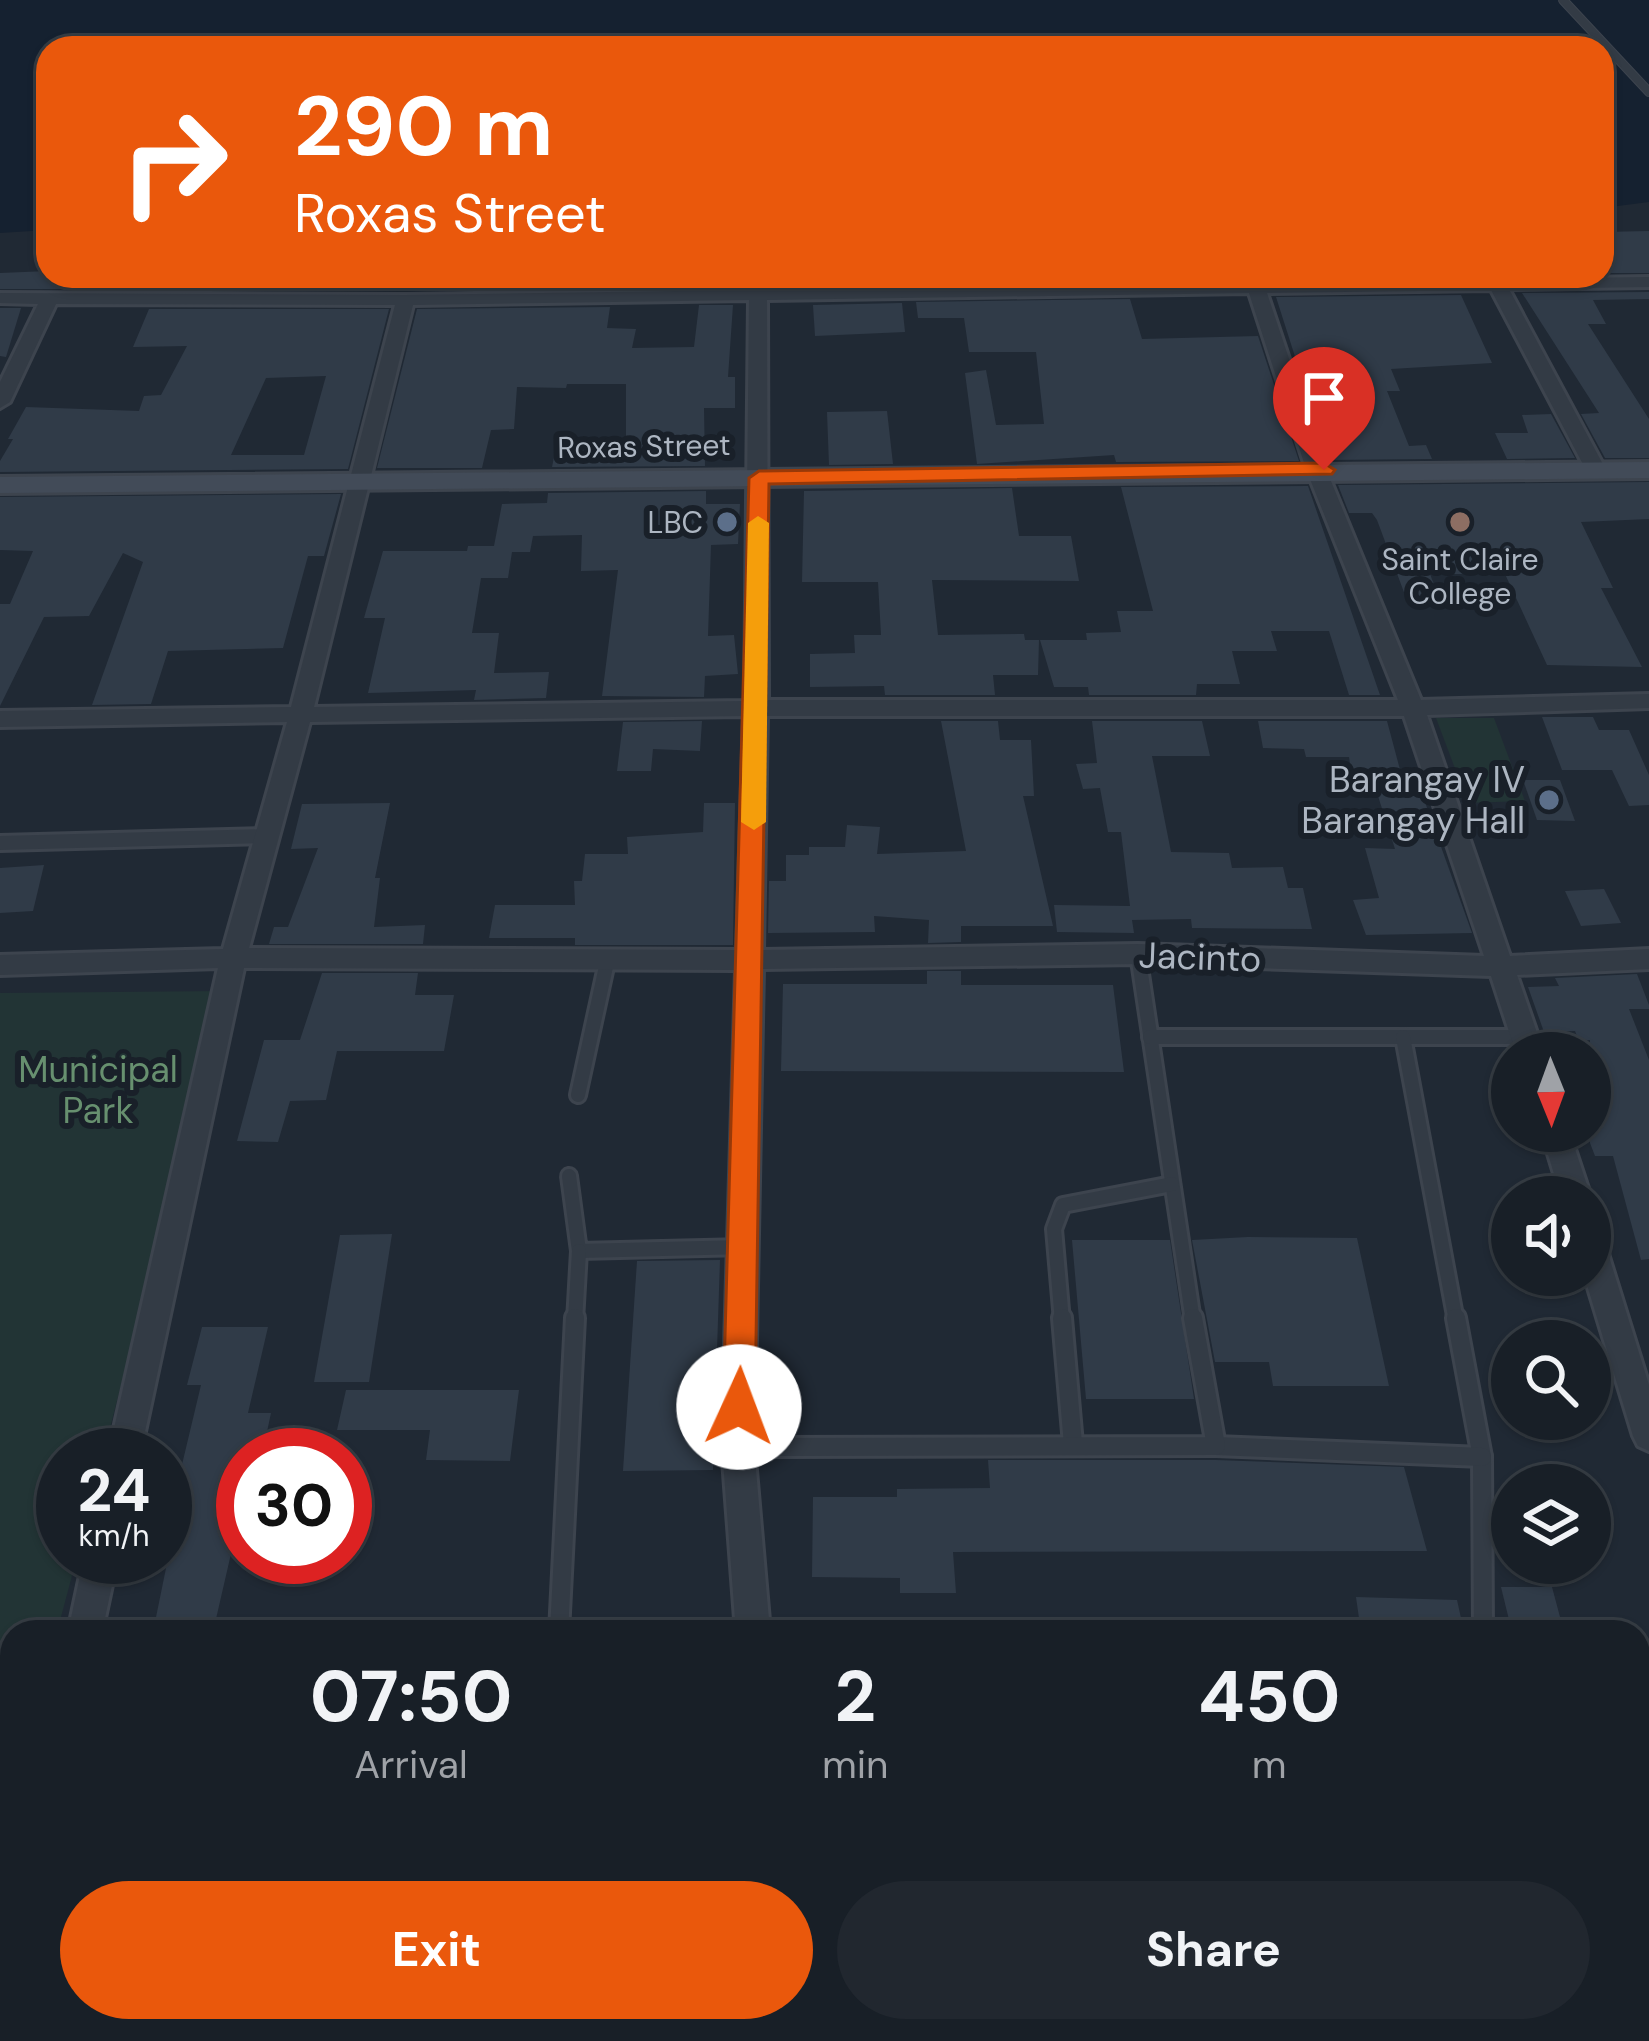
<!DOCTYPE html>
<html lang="en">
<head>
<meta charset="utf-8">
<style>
	body { margin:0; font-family:"DM Sans",sans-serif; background:#21272f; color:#f1f3f6; height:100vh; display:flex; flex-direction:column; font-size:45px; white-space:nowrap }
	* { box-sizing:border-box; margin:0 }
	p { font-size:39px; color:#9fa2a7 }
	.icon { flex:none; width:66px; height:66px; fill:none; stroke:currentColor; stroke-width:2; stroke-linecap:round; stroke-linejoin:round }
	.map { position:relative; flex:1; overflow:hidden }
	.drawer { position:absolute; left:0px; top:1620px; width:1650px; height:423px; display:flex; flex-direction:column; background:#181f27; border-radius:36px 36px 0 0; box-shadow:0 3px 9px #0004,0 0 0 3px #363d44 }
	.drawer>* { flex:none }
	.hud { position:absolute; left:36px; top:36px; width:1578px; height:252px; border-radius:36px; box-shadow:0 3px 9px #0004,0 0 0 3px #363d44; background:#ea580c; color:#fff; overflow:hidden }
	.needle { width:78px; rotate:179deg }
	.buttons { position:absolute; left:1491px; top:1032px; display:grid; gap:24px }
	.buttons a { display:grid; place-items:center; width:120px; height:120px; border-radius:50%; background:#181f27; box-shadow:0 3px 9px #0004,0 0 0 3px #363d44; font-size:60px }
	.speed { position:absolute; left:36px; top:1428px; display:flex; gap:24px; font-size:60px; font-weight:700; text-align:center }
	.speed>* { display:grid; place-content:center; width:156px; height:156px; border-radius:50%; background:#181f27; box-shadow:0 3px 9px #0004,0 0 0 3px #363d44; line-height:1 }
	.speed small { font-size:30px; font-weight:400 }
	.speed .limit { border:18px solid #d22; background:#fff; color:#111 }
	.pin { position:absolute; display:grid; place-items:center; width:102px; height:102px; color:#fff; margin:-123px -51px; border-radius:50% 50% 50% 0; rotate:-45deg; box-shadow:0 0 12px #0007 }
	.pin .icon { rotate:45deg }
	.me { position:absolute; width:132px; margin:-66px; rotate:2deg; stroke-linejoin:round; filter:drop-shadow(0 0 9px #0008) }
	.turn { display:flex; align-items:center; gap:42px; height:252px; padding:0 60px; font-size:54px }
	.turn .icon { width:156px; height:156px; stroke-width:2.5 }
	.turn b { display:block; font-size:84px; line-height:102px }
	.eta { display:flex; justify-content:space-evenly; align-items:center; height:204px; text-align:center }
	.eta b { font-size:72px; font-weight:700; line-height:84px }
	.button { display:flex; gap:24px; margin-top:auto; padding:24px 60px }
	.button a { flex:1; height:138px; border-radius:72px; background:#ea580c; color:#fff; font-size:48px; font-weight:700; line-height:138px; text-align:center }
	.button a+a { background:#21272f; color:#f1f3f6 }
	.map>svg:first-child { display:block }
	.green { fill:#223435 }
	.water { fill:#152130 }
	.building { fill:#303b48; fill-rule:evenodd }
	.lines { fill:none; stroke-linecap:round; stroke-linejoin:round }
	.service-far2-casing { stroke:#3d444e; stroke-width:10 }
	.service-far1-casing { stroke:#3d444e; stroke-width:20 }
	.service-casing { stroke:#3d444e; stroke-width:24 }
	.minor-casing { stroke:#3d444e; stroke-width:6 }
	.secondary-casing { stroke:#3d444e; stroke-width:6 }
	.service-far2 { stroke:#333b45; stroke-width:8 }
	.service-far1 { stroke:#333b45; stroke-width:14 }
	.service { stroke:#333b45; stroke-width:18 }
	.minor { fill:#333b45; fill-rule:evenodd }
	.secondary { fill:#424b58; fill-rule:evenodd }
	.route { fill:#ea580c; stroke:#983908; stroke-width:3 }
	.slow { fill:#f59e0b }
	.service-dot { fill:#5c6f8a; stroke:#192029; stroke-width:4.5 }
	.education-dot { fill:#8d6e63; stroke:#192029; stroke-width:4.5 }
	.labels { text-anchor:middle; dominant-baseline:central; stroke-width:12; stroke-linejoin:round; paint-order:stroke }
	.far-street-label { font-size:30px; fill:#adb6c2; stroke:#192029 }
	.far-poi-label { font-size:30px; fill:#adb6c2; stroke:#192029; text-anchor:end }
	.poi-label { font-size:36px; fill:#adb6c2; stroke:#192029; text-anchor:end }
	.street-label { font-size:36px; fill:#adb6c2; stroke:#192029 }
	.park-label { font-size:36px; fill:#67906f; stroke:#192029 }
</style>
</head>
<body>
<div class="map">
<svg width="1649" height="2041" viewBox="0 0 1649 2041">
	<rect width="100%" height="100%" fill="#202934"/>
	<!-- green -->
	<g class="green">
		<path d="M1436,718h58l31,83 -57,2z"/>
		<path d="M223,991l-120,464h-40v102h14l-20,75h-45v137l-12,-1v-775z"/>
	</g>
	<!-- water -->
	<g class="water">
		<path d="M0,0h1649v202l-47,6v-160h-1554v182l-48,3z"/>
		<path d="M416,2031h723l-4,10h-720z"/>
	</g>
	<!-- building -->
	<g class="building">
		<path d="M1649,231v42h-47v-41z"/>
		<path d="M48,271v5h33v13h-81v-16z"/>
		<path d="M278,276l159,2 176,-2 -1,12 -455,1 5,-10 115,1z"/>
		<path d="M912,276h212l1,4 -212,3z"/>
		<path d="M1649,292v7l-56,1 13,24h-18l61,95v39h-44l-24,-44 18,-1 -77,-120z"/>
		<path d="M1461,295l31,68 -101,6 9,22h-13l22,55 17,-1 6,14 -104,1 -52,-163z"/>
		<path d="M1130,299l12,40 116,-3 41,125 -183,1 -2,-7 -137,9 -12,-91 21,-3 10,55 48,-1 -8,-72h-67l-5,-34h-46l-2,-16z"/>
		<path d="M902,303l3,29 -90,4 -2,-31z"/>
		<path d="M699,305h34l-5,72h7v31h-31l1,58 -153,1 5,-25 69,-1v-57h-59l-1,4 -49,-1 -3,42 -23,1 -9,38h-105l40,-159 193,-2 -3,21 29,1 -4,19 62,-1z"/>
		<path d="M0,308h21l-15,49 -6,-1z"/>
		<path d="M149,309h240l-41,160 -348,3v-11l13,-22h-5l18,-32 113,4 5,-15 17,-1 26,-49 -54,1zM326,376l-22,79h-73l35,-77z"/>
		<path d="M887,411l6,53 -64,1 -2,-53z"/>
		<path d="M1551,414l24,44 -68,1 -12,-26h33l-6,-18z"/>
		<path d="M1649,482v37l-68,3 32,66h-12l41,79 -95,-2 -42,-91h-75l11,29h-33l-31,-83 -5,-7h-23l-11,-28z"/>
		<path d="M1308,486l72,209h-31l-20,-64h-58l6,20h-45l8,33h-43l-1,11h-107l-1,-8h-34l-14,-47h47l-1,-7 35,-1 -4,-21h36l-32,-124z"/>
		<path d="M1012,488l7,48h52l8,45 -147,-1 6,55 86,-1 1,6h14l-1,35h-45l2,20h-110l-1,-9 -74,1v-33l45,-1 -1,-18h27l-3,-53h-76l2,-91z"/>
		<path d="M706,491v13h34l-2,40 -27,1 -3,91 26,-1 4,39 -33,2 -1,21 -102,-1 16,-126 -37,1 1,-36 -49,1 -3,16h-18l-4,26h-27l-9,55h27l-5,40 55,-1 -3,26 -72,2 2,-10 -108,3 17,-75h-21l19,-67h84l1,-5h26l8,-42 45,-1 1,-10z"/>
		<path d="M341,494l-17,62h-16l-25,92 -115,3 -17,53 -59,1 51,-143 -20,-9 -34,63 -45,1 -44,89v-102h10l23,-53 -33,-1v-53z"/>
		<path d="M1542,717h51l6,13h30l20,45v30l-20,1 -17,-36h-50z"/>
		<path d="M702,721l-2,30 -47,-2 -2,22h-34l6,-49z"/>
		<path d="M941,721h57l2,19h31l3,56h-11l30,130h-92v16l-33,1 1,-23 -55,-4 1,16 -107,1 1,-52h17v-26h23v-8h36l2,-22 33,2 -3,27 89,-3z"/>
		<path d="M1092,721h110l8,35h-58l19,96 58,1 3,15 51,-1 5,21h15l9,41 -120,-1 -1,-9 -59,1 2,13 -77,-1 -3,-27 76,1 -9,-74h-13l-8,-44 -17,1 -7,-25 21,-1z"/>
		<path d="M1258,721h129l19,71 15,-1 51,142 -106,2 -13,-35 26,-2 -14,-50 30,1 -18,-56 -23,-2 -5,-34h-43l-2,-8 -41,-1z"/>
		<path d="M1523,780h37l15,41 -38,-1z"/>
		<path d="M390,803l-15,75h5l-6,49 51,-2 -2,19h-154l5,-17h14l30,-79 -27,1 11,-45z"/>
		<path d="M704,803h31l-2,142h-158v-7h-86l6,-33h80l-1,-24h8l3,-27h43l-1,-17 76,-5z"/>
		<path d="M44,865l-11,46 -33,2v-45z"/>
		<path d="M1604,889l17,34 -40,3 -16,-35z"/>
		<path d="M927,971h34v14h152l11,87 -343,-1 2,-87h144z"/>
		<path d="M322,973h96l-3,22h39l-10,56h-107l-11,49 -36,1 -12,41 -41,-1 27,-101h36z"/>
		<path d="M1637,974l12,31v4h-20l20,51v199l-8,1 -28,-104h-18l-5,-13v-103l-11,1 -4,-10 -31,1 -16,-45 31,-1 -4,-8z"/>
		<path d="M392,1234l-23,148h-55l26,-147z"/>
		<path d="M1248,1237l109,1 32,148h-116l-4,-24h-54l-23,-122z"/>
		<path d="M1072,1240h98l24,159h-108z"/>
		<path d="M720,1260l-7,210 -90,1 14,-210z"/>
		<path d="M202,1327h66l-20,86h23l-9,42h-19v63l-4,1 -26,113h-60l23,-113h-7l32,-134h-14z"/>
		<path d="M346,1390h173l-9,71 -84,-1 4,-30h-93z"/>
		<path d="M988,1460h228l188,7 23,84 -474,1 3,41h-56v-15l-88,-1 1,-80h84v-8l93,-1z"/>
		<path d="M1501,1587h51l12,45h-52z"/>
		<path d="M1356,1597l101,3 7,32h-103z"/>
	</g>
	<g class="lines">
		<defs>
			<path id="service-far2" d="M1563,0l86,92"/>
			<g id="service-far1">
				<path d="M0,843l270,-7"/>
				<path d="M1138,954l55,367"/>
				<path d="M1150,1037h374"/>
				<path d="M1403,1037l53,284"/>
				<path d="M578,1095l29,-133"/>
				<path d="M569,1176l10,75 166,-4"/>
				<path d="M575,1321l4,-70"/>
				<path d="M1062,1321l-8,-92 9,-24 109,-21"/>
			</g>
			<g id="service">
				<path d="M1062,1318l11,126"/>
				<path d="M1456,1318l26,139 1,175"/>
				<path d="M1216,1446l266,11"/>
				<path d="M738,1447l478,-1 -23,-128"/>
				<path d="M559,1632l16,-314"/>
			</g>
			<g id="minor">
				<path d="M1649,277v10l-140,2 97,181 -10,6 -10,-6 -95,-180 -224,3 59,176 95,231 228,-6v14l-222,7 83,241 139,-7v20l-132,6 27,78h-28l-25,-77 -353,-12 -375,5 -9,478 16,185h-34l-14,-185 14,-477 -492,-2 -104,487h-32l110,-487 -218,7v-20l223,-6 64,-227 -287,5v-16l291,-4 104,-402 -339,-1 -46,98 -10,6v-26l38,-78 -38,-1v-10l405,2zM1249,293l57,176 92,231h-630l-1,-400zM749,300l-4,401 -431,6 99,-402zM744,716l-7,234 -488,-2 61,-226zM767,716h637l80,240 -346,-12 -375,6z"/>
				<path d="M1541,1131h28l22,66 -1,1 -29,-1z"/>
				<path d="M1590,1231l11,4 4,9 44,141v66l-11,-5 -5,-10 -49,-161h6z"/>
				<path d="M84,1557h34l-16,75h-34z"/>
				<path d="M1649,1691v36l-11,1v-36z"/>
				<rect x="0" y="1768" width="12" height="36"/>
				<path d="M12,1927v83l-12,5v-83z"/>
				<rect x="306" y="2031" width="40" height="10"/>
			</g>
			<path id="secondary" d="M1649,462v16l-1649,15v-16z"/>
		</defs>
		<!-- service-far2 casing -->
		<use href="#service-far2" class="service-far2-casing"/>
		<!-- service-far1 casing -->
		<use href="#service-far1" class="service-far1-casing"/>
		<!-- service casing -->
		<use href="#service" class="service-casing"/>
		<!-- minor casing -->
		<use href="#minor" class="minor-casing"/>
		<!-- secondary casing -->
		<use href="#secondary" class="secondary-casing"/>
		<!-- service-far2 -->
		<use href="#service-far2" class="service-far2"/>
		<!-- service-far1 -->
		<use href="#service-far1" class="service-far1"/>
		<!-- service -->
		<use href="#service" class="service"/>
		<!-- minor -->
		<use href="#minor" class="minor"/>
		<!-- secondary -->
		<use href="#secondary" class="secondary"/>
	</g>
	<!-- route -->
	<path class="route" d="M1324,463l11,7 -3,4 -563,10 -14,923 -4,11 -12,4 -11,-4 -5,-11 26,-929 10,-7z"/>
	<!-- slow -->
	<path class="slow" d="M758,516l11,7 -3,299 -12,8 -13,-8 7,-299z"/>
	<!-- markers -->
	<g class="service-dot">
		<circle cx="727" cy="522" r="12"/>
		<circle cx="1549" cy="800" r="12"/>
	</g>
	<circle class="education-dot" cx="1460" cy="522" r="12"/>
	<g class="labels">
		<!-- far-street labels -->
		<g class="far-street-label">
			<text transform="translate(644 446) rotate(-1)">Roxas Street</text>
		</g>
		<!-- far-poi labels -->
		<g class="far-poi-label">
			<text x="703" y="522">LBC</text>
			<text x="1460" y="559" text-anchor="middle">Saint Claire<tspan x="1460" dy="34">College</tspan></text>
		</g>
		<!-- poi labels -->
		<g class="poi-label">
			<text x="1525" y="779">Barangay IV<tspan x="1525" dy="41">Barangay Hall</tspan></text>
		</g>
		<!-- street labels -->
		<g class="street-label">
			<text transform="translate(1200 957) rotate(2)">Jacinto</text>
		</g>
		<!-- park labels -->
		<g class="park-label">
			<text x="98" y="1069">Municipal<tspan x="98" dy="41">Park</tspan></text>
		</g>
	</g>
</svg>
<div class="buttons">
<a><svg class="needle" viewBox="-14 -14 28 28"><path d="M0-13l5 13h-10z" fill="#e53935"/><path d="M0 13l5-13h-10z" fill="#9fa2a7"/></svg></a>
<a><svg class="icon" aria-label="sound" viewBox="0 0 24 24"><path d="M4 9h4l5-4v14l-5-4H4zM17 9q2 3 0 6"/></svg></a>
<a><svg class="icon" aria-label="search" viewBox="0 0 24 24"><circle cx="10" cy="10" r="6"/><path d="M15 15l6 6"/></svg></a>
<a><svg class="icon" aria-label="layers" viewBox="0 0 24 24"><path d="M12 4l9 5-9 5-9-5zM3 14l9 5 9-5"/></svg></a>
</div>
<div class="speed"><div>24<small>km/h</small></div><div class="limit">30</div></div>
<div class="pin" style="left:1324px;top:470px;background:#d93025"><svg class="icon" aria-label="arrive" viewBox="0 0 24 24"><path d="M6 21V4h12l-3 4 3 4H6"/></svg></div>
<svg class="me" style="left:739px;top:1407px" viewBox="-20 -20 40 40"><circle r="19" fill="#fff"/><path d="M0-13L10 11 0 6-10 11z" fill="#ea580c"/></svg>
<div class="hud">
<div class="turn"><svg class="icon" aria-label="right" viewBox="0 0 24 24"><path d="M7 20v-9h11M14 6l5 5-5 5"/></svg><div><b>290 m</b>Roxas Street</div></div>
</div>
<section class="drawer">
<div class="eta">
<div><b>07:50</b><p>Arrival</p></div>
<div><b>2</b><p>min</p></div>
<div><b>450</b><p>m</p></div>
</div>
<div class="button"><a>Exit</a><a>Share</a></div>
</section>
</div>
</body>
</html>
